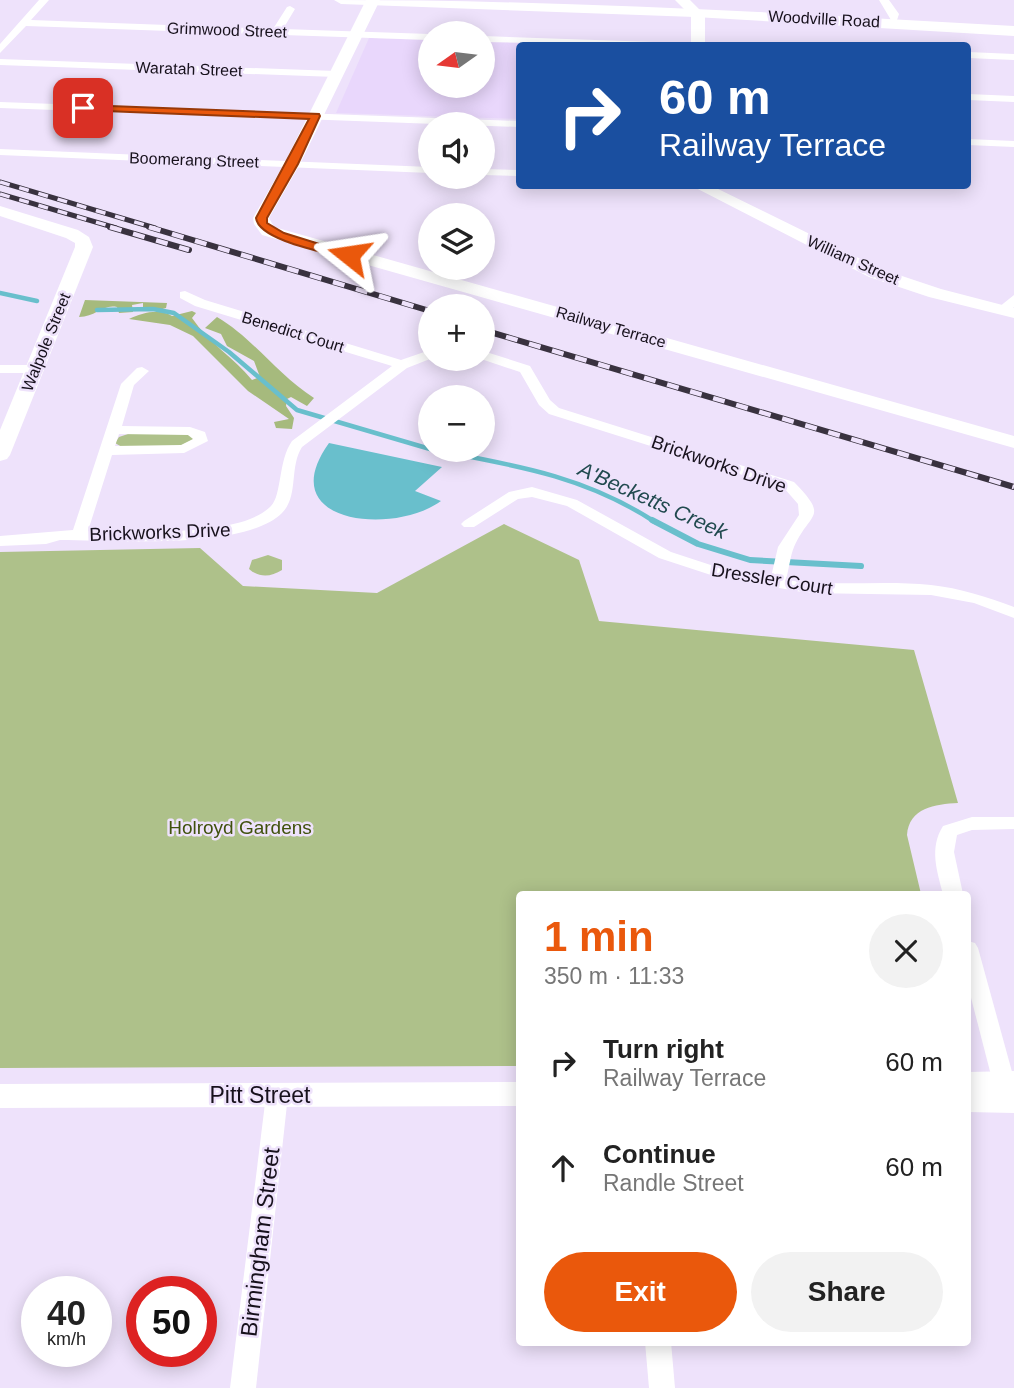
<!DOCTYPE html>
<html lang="en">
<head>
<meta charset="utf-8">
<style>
	body { margin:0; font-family:Helvetica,sans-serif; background:#f2f2f2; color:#222; height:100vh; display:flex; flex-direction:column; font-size:26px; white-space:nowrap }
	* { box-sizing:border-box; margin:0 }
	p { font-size:23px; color:#767676 }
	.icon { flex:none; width:38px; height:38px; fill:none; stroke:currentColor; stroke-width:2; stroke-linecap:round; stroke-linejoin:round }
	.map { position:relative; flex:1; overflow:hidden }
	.drawer { position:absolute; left:516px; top:891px; width:455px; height:455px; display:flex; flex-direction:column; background:#fff; border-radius:7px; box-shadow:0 4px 18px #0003 }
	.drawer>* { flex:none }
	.guide { position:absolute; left:516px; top:42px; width:455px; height:147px; border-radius:7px; box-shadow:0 4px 18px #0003; background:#1a4fa0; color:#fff; overflow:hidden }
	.needle { width:46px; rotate:256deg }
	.controls { position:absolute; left:418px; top:21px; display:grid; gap:14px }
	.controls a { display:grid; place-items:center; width:77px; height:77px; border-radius:50%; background:#fff; box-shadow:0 4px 18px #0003; font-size:35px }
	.speed { position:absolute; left:21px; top:1276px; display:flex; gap:14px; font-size:35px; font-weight:700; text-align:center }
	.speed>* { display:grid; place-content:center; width:91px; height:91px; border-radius:50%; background:#fff; box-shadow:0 4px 18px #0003; line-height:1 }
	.speed small { font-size:18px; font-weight:400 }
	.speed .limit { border:10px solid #d22; background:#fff; color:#111 }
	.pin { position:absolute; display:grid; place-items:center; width:60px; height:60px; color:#fff; margin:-30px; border-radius:14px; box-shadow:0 4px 10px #0006 }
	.me { position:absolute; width:77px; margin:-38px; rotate:285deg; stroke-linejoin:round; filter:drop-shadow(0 0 5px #0008) }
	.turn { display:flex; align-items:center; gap:24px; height:147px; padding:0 28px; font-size:32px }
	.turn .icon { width:91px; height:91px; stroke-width:2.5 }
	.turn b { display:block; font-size:49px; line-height:60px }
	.round { display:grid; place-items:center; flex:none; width:74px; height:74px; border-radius:37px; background:#f2f2f2 }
	.head { display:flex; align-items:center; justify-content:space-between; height:119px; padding:0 28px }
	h1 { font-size:42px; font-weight:700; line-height:52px; color:#ea580c }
	.action { display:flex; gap:14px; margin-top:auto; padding:14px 28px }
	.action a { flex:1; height:80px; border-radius:42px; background:#ea580c; color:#fff; font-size:28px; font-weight:700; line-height:80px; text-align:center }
	.action a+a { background:#f2f2f2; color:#222 }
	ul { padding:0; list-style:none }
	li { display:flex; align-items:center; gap:21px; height:105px; padding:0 28px }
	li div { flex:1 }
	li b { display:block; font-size:26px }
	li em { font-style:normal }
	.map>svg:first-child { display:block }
	.built { fill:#e9d7fc }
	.green { fill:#aec18a }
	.forest { fill:#a6ba7d }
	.water { fill:#69bfcc }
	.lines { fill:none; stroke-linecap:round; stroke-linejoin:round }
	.stream-far1 { stroke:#69bfcc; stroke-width:4.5 }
	.stream { stroke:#69bfcc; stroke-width:6 }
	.street { fill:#fff; fill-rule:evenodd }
	.secondary { fill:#fff; fill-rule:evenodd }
	.primary { fill:#fff; fill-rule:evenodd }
	.rail-far1-casing { stroke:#39323f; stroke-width:5 }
	.rail-casing { stroke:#39323f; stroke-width:6 }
	.rail-far1 { stroke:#eee2fb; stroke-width:3.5; stroke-dasharray:10; stroke-linecap:butt }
	.rail { stroke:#eee2fb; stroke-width:4.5; stroke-dasharray:12; stroke-linecap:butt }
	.route { fill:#ea580c; stroke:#983908; stroke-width:2 }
	.labels { text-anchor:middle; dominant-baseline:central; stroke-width:5; stroke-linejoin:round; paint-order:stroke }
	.far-street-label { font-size:16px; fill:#17111c; stroke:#eee2fb }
	.street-label { font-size:19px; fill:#17111c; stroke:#eee2fb }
	.park-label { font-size:19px; fill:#40510d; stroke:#eee2fb }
	.water-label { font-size:21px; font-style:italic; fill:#214a4f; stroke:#eee2fb }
	.near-street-label { font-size:23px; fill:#17111c; stroke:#eee2fb }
</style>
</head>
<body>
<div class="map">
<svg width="1014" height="1388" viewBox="0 0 1014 1388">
	<rect width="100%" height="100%" fill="#eee2fb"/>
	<!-- built -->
	<path class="built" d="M369,38l61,2v46h53v-45l98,4 -61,1v73l-184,-6z"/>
	<!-- green -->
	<g class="green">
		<path d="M128,434h58l9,4 -10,8 -63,1 -7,-4 4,-6z"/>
		<path d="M504,524l75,36 20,61 315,29 44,153c-23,1 -49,5 -51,32l14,59h-401v172l-520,2v-516l200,-4 43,38 134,7z"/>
		<path d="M268,555l14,5v10c-11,7 -23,8 -33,-1l3,-9z"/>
	</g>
	<!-- forest -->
	<g class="forest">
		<path d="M85,300l82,3 -1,5 -11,3 -12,-4v-4l-11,2 1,7 -14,1 -2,-6c-15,-3 -21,10 -38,10z"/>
		<path d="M192,311l4,2 -4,5c17,25 42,40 60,62l8,-3 -6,-16 -27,-15 -6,-12 -16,-6 12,-11c36,21 61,58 97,81l-7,8 -16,-9 -4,2 -1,7 8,12 -2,11 -16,-1 -2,-6 15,-3 -41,-28 -55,-55 -23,-11 -41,-6c13,-6 30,-11 43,-3z"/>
	</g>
	<!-- water -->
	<path class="water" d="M329,443l113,24 -27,24 26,10c-48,35 -170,23 -112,-58z"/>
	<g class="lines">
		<!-- stream-far1 -->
		<g class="stream-far1">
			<path d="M0,293l37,8"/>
			<path d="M97,310l56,-1 21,4 55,39 68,58 133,39"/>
			<path d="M434,450c80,15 151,26 221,72"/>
		</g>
		<!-- stream -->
		<path class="stream" d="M652,520l46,24 52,16 111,6"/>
		<!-- street -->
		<g class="street">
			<path d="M39,0h10l-18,20 242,9 14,-22 3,-1 5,3 -12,20 147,5v6l-404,-14 -26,27v-9z"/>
			<path d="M879,0h10l10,14 -2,6h-6z"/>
			<path d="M483,36l200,7 5,3 -205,-4z"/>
			<path d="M968,52l46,2v6l-46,-2z"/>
			<path d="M0,59l336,12 5,3 -5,3 -336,-12z"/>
			<path d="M968,94l46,2v6l-46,-2z"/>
			<path d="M0,102l520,19v6l-520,-19z"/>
			<path d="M968,139l46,2v6l-46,-2z"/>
			<path d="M0,149l430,18v6l-430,-18z"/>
			<path d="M483,169l37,1v6l-37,-1z"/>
			<path d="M185,291l20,9 196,60 29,-10v9l-23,9 -105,79c-13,20 -3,49 -20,66 -39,38 -169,27 -222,27l-14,4 -46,2v-10l73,-6 48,-146 16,-16 5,-1 7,4 -15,14 -12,41 68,1 15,5 3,9 -24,12 -72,2 -24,76c43,0 153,7 183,-25 11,-11 7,-45 21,-65l100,-75 -197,-60 -15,-8v-6zM119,434l69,1 5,4 -12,6 -66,1z"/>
			<path d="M1014,295v12l-5,6h-10v-6z"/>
			<path d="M483,351l47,15 20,34 9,8 235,74c36,37 16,29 0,65 -4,10 -5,22 -8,33 48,7 97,0 145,5 29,3 56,12 83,22v11l-40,-15 -43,-8 -123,-2 -91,-16 -58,-19 -92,-52 -35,-9 -14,2 -44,28h-10l-3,-3 3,-3 45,-29 23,-5 45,13 94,52 55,18 45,7 7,-30 21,-32 -1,-11 -14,-16 -235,-74 -10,-9 -19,-33 -39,-13z"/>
			<path d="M0,365h35l7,4 -7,4h-35z"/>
			<path d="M972,817h42v12l-42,1 -15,5 -3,17 9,42h-20c-6,-23 -14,-46 0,-68z"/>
			<path d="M968,941l7,2 3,5 36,131 -2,10 -8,3 -8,-3 -3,-6 -25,-97z"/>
			<path d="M277,1086l8,3 3,6 -32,293h-26l36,-293 3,-6z"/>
			<path d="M645,1342h26l4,46h-26z"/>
		</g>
		<!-- secondary -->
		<g class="secondary">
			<path d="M366,0h14l-80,164 -31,54 5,9 740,209v12l-752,-213 -8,-11 -1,-6 31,-54z"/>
			<path d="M675,0h15l15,15v31h-14v-30z"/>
			<path d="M692,186h20l169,83 60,20 73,19v10l-85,-21 -60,-20z"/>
			<path d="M0,206l78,24 11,7 4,10 -83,208 -3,4 -7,2v-31l75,-183v-4l-9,-5 -66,-22z"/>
			<path d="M1014,1071v42l-46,-1v-40z"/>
			<path d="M520,1082v24l-520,2v-24z"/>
		</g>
		<!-- primary -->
		<path class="primary" d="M334,0c227,0 453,13 680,26v10l-319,-19 -354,-13z"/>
		<defs>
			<g id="rail-far1">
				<path d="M0,182l155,46"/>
				<path d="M0,194l116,34"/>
			</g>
			<g id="rail">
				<path d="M110,227l79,23"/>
				<path d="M149,227l281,84"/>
				<path d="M483,330l531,157"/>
			</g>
		</defs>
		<!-- rail-far1 casing -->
		<use href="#rail-far1" class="rail-far1-casing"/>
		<!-- rail casing -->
		<use href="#rail" class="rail-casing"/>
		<!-- rail-far1 -->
		<use href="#rail-far1" class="rail-far1"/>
		<!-- rail -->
		<use href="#rail" class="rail"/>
	</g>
	<!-- route -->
	<path class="route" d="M83,105l236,9 1,2 -22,48 -31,54v5l17,10 71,22 -6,4c-20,-6 -90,-18 -93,-41l53,-99 -229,-9 -2,-2z"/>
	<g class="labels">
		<!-- far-street labels -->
		<g class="far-street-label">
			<text transform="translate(824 19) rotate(3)">Woodville Road</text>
			<text transform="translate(227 30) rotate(2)">Grimwood Street</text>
			<text transform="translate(189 69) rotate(2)">Waratah Street</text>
			<text transform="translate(194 160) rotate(2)">Boomerang Street</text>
			<text transform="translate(853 260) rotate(24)">William Street</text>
			<text transform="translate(611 327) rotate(16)">Railway Terrace</text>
			<text transform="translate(293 332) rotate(17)">Benedict Court</text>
			<text transform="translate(46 342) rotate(-68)">Walpole Street</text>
		</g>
		<!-- street labels -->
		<g class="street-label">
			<text transform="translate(719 464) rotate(19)">Brickworks Drive</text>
			<text transform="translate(160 532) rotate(-2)">Brickworks Drive</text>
			<text transform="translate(772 579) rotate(9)">Dressler Court</text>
		</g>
		<!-- park labels -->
		<g class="park-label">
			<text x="240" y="827">Holroyd Gardens</text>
		</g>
		<!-- water labels -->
		<g class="water-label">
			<text transform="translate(653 500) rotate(24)">A'Becketts Creek</text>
		</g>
		<!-- near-street labels -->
		<g class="near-street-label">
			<text x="260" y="1095">Pitt Street</text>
			<text transform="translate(260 1242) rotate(-83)">Birmingham Street</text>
		</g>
	</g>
</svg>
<div class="controls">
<a><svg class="needle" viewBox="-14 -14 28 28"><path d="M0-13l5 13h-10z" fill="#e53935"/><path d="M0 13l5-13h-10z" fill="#767676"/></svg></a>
<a><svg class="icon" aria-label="sound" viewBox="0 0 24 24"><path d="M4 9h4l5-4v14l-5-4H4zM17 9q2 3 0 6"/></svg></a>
<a><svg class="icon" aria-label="layers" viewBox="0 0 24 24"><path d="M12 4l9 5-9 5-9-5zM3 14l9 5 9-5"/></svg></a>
<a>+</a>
<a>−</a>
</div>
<div class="speed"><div>40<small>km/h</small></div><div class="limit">50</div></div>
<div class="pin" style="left:83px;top:108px;background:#d93025"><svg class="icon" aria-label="arrive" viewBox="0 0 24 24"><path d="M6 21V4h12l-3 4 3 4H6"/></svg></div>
<svg class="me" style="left:349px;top:255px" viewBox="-20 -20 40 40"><path d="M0-17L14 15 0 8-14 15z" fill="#ea580c" stroke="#fff" stroke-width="4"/></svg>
<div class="guide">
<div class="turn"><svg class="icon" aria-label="right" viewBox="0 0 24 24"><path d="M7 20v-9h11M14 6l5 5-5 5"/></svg><div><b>60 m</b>Railway Terrace</div></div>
</div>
<section class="drawer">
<div class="head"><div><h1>1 min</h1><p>350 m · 11:33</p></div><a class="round"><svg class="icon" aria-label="close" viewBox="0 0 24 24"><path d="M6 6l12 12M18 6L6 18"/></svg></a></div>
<ul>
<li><svg class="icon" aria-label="right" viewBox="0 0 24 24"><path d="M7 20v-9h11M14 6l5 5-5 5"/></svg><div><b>Turn right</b><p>Railway Terrace</p></div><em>60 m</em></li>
<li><svg class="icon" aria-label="ahead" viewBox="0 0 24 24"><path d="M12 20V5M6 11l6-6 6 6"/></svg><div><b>Continue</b><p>Randle Street</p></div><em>60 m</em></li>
</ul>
<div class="action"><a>Exit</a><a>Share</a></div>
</section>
</div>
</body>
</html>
